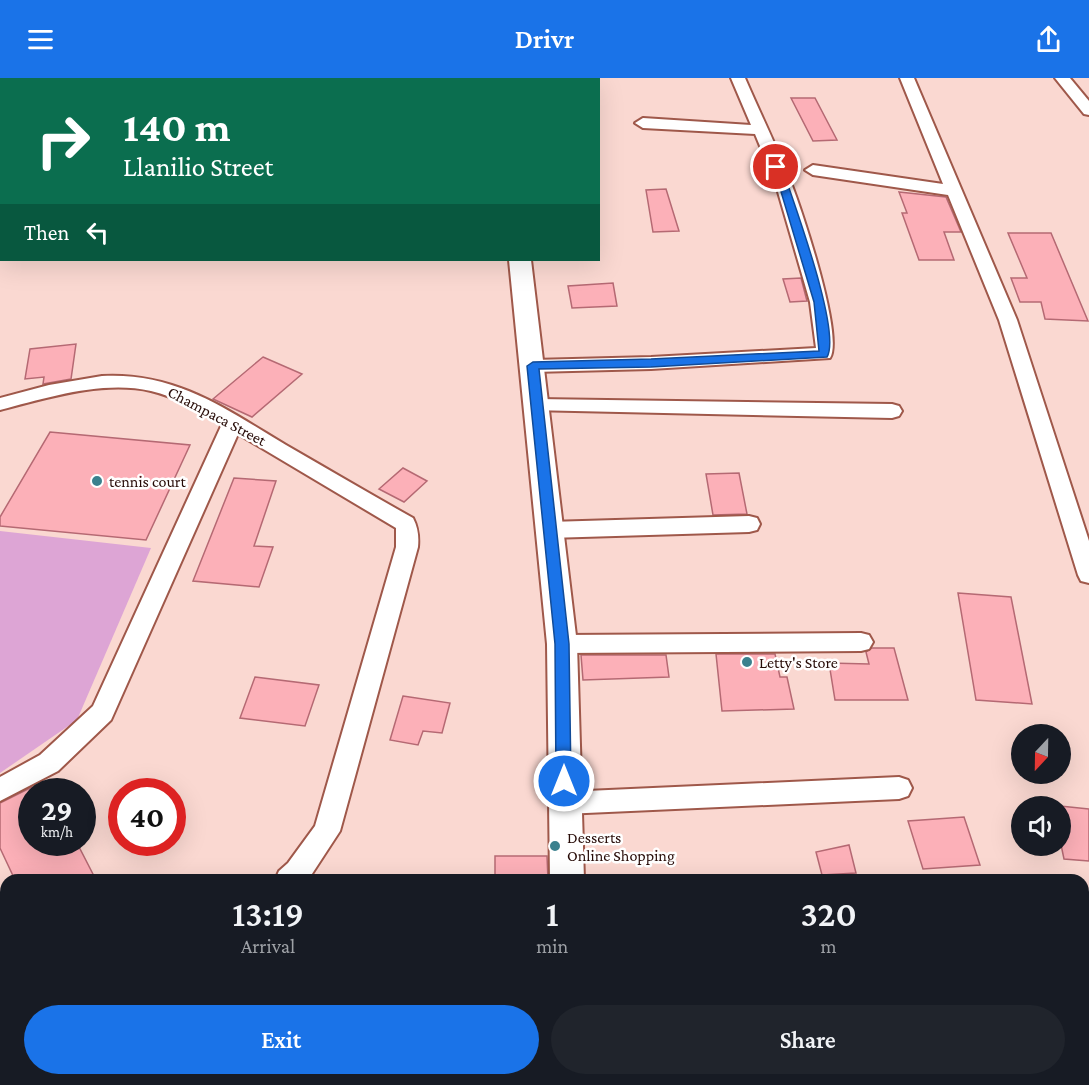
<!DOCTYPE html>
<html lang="en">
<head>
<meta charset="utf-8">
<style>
	body { margin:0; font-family:"Crimson Pro",serif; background:#20242c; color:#f1f3f6; height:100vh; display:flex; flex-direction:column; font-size:22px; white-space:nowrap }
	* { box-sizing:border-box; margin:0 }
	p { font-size:20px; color:#9ea1a6 }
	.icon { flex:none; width:33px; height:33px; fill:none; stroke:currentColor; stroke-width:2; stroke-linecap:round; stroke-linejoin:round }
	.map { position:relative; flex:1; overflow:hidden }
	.side { position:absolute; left:0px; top:796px; width:1089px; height:212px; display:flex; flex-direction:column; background:#171b24; border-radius:18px 18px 0 0; box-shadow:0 6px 24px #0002 }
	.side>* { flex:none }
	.guide { position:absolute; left:0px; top:0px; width:600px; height:183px; box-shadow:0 6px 24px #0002; background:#0b6e4f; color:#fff; overflow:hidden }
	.needle { width:39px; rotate:202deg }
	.fabs { position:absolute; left:1011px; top:646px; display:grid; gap:12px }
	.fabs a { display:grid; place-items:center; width:60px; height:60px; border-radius:50%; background:#171b24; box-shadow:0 6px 24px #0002; font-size:30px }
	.speed { position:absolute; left:18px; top:700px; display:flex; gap:12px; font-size:30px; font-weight:700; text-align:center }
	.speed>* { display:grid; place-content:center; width:78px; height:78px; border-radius:50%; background:#171b24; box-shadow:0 6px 24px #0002; line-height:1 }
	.speed small { font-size:15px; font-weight:400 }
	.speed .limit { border:9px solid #d22; background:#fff; color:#111 }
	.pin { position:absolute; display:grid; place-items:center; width:51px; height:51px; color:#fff; margin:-26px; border:3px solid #fff; border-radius:50%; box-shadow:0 2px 6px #0007 }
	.me { position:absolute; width:66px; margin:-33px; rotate:0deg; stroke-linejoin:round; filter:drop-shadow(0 0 4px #0008) }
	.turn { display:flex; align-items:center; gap:21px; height:126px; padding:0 24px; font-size:27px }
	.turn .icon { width:78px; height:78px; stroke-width:2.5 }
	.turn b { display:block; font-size:42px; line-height:51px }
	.then { display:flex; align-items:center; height:57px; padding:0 24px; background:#0003; gap:12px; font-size:22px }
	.eta { display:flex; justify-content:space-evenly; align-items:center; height:102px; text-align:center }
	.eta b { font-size:36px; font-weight:600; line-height:42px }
	.primary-button { display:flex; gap:12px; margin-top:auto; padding:12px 24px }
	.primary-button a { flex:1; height:69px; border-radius:36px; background:#1a73e8; color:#fff; font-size:24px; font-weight:600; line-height:69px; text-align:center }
	.primary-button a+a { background:#20242c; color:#f1f3f6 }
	header { display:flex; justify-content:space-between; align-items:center; height:78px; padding:0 24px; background:#1a73e8; color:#fff; font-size:27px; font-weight:600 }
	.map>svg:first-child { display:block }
	.green { fill:#dda5d5 }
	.water { fill:#748bee }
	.building { fill:#fcb0b8; stroke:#b56973; stroke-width:1.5 }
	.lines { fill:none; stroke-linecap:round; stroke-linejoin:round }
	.minor-casing { stroke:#9f584a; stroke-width:4 }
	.tertiary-casing { stroke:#9f584a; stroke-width:4 }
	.minor { fill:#fff; fill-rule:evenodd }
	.tertiary { fill:#fff; fill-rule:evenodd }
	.route { fill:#1a73e8; stroke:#114b97; stroke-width:1.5 }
	.poi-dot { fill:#3b818e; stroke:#fff; stroke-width:2 }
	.labels { text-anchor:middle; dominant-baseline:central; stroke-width:5; stroke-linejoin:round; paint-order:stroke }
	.street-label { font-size:16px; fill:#270b07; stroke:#fff }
	.poi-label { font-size:16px; fill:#270b07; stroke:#fff; text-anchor:start }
</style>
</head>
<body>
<header><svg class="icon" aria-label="menu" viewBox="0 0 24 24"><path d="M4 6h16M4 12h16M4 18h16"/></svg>Drivr<svg class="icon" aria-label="share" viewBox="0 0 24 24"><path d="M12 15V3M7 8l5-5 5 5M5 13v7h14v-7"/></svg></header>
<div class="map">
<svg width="1089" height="1007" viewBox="0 0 1089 1007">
	<rect width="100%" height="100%" fill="#fad8d1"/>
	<!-- green -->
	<path class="green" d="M0,453l151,17 -74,172 -77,53z"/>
	<!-- water -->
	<path class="water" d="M0,0h401l-399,2 -2,39z"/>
	<!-- building -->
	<g class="building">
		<path d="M791,20h24l22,42 -24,1z"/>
		<path d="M666,111l13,42 -26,1 -7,-42z"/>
		<path d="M899,114l47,5 15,35h-17l10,28h-35l-17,-47h5z"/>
		<path d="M1008,155h43l37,88 -43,-2 -4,-17h-21l-9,-24h16z"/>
		<path d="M801,200l6,23 -17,1 -7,-23z"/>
		<path d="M613,205l4,23 -45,2 -4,-22z"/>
		<path d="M76,266l-5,35 -28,5 1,-7 -19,2 5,-30z"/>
		<path d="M263,279l39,17 -50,43 -39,-18z"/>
		<path d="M50,354l140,13 -44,95 -146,-14v-9z"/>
		<path d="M403,390l24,13 -23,21 -25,-13z"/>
		<path d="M739,395l8,41 -34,1 -7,-41z"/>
		<path d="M234,400l42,3 -22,65 19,1 -14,40 -66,-6z"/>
		<path d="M958,515l53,4 21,107 -56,-4z"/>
		<path d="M872,570h22l14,52h-73l-6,-37 40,1 -3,-12z"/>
		<path d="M716,576h59l5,23h7l7,32 -72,2z"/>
		<path d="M581,577h85l3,22 -86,3z"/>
		<path d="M255,599l64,8 -14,41 -65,-8z"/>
		<path d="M403,618l47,7 -8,30 -19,-2 -5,14 -28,-5z"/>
		<path d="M32,709v56h45l19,37h-81l-15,-32v-45z"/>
		<path d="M1060,728l29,3v52l-25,-2 -4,-19z"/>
		<path d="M964,739l16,48 -57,4 -15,-48z"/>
		<path d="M849,767l7,28 -34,2 -6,-23z"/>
		<path d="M495,778h52l1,24h-53z"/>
	</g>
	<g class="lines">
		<defs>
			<g id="minor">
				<path d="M731,0h14c15,35 32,69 46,105 11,27 53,154 39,175l-179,11 -118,3 -7,-2 -3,-4 3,-4 7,-2 118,-3 165,-9 -6,-46 -34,-117 -21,-51 -112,-6 -8,-5 8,-5 108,7z"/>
				<path d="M900,0h14l103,242 72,221v42l-8,-2 -3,-6 -79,-255 -51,-125 -135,-20 -8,-5 8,-5 130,19z"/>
				<path d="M1055,0h15l19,23v14l-5,-1z"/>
				<path d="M102,298c74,-4 124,33 184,69 42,24 84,49 127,73 5,10 6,18 5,29l-78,284 -32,49h-33l4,-9 9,-8 27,-37 81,-279v-19l-158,-94 -127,286 -53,51 -58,30v-24l40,-22 53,-49 129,-282c-22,-13 -46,-27 -71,-33 -49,-11 -104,7 -151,19v-12l49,-13z"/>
				<path d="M537,321l355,5 7,2 3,5 -3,5 -7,2 -362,-8 -3,-5 3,-5z"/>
				<path d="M749,438l8,2 3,6 -3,6 -8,2 -200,6 -8,-2 -3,-6 3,-6 8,-2z"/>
				<path d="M861,555l8,2 4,7 -4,7 -8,2 -299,2 -8,-2 -4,-7 4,-7 8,-2z"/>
				<path d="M899,699l9,3 4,8 -4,8 -9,3 -335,15 -9,-3 -4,-8 4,-8 9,-3z"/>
				<path d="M0,897l6,2v42l-6,-2z"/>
				<path d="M6,974v28h6l-12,5v-31z"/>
				<path d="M20,1002h30l2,5h-30z"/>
			</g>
			<g id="tertiary">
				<path d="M404,0h20l1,2h-20z"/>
				<path d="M509,182h22l46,384 7,236h-34l-3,-236z"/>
				<rect x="559" y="1002" width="38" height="5"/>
			</g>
		</defs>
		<!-- minor casing -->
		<use href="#minor" class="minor-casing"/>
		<!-- tertiary casing -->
		<use href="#tertiary" class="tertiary-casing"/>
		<!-- minor -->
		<use href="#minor" class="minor"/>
		<!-- tertiary -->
		<use href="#tertiary" class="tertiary"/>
	</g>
	<!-- route -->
	<path class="route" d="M776,86l5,3 7,18c10,30 53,148 39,172l-176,10 -112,2 30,275 2,137 -2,4 -5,2 -6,-2 -2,-4 -1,-137 -28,-278 6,-4 118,-3 168,-8 -5,-49 -35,-117 -8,-18z"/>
	<!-- markers -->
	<g class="poi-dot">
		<circle cx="97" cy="403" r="6"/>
		<circle cx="747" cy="584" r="6"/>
		<circle cx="555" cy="768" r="6"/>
	</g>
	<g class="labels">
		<!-- street labels -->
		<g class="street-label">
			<text transform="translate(217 338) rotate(28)">Champaca Street</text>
		</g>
		<!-- poi labels -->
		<g class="poi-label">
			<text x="109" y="403">tennis court</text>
			<text x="759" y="584">Letty's Store</text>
			<text x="567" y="759">Desserts<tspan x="567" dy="18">Online Shopping</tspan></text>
		</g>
	</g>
</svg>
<div class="fabs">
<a><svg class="needle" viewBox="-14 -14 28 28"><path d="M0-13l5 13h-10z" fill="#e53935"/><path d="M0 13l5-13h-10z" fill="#9ea1a6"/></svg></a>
<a><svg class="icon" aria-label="sound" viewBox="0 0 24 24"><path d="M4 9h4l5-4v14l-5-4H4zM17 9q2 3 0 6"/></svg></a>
</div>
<div class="speed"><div>29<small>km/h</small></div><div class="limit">40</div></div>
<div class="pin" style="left:776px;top:89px;background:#d93025"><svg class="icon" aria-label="arrive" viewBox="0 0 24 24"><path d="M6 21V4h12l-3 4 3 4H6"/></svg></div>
<svg class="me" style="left:564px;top:703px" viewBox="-20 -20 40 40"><circle r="17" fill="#1a73e8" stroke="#fff" stroke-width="3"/><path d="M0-11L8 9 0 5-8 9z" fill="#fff"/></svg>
<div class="guide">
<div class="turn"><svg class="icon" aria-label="right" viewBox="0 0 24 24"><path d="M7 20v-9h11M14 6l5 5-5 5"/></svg><div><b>140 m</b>Llanilio Street</div></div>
<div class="then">Then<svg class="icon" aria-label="left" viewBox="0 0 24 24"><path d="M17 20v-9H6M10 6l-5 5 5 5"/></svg></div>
</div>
<section class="side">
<div class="eta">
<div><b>13:19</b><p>Arrival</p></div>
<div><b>1</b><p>min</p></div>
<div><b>320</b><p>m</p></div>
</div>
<div class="primary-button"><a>Exit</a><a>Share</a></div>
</section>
</div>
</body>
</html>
